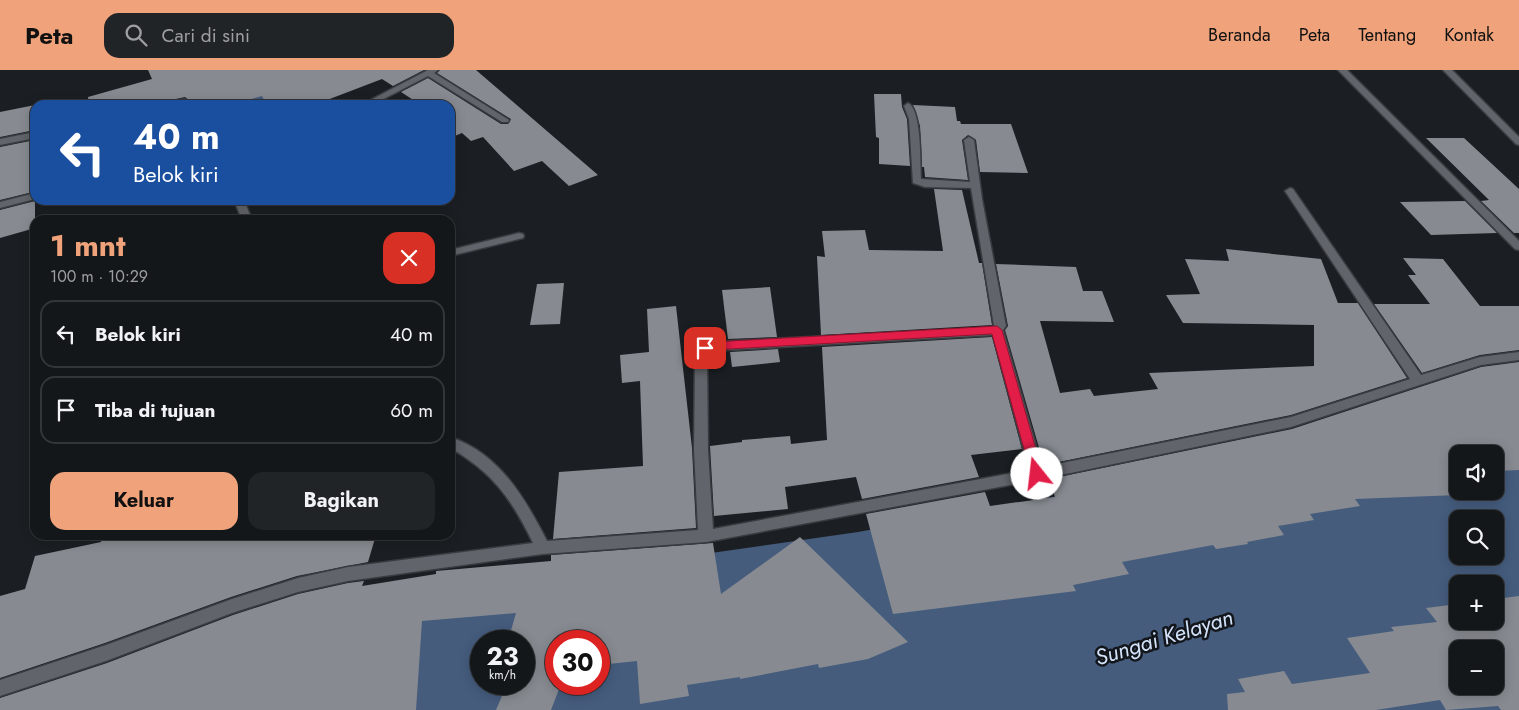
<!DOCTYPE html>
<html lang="id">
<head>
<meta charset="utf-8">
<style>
	body { margin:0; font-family:Jost,sans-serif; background:#212427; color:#f1f3f6; height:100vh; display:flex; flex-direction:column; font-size:19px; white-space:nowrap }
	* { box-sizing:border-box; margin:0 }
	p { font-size:16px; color:#9d9fa2 }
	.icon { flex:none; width:28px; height:28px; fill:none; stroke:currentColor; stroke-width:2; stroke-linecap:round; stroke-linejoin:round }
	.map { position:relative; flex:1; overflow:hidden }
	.drawer { position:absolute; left:30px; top:145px; width:425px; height:325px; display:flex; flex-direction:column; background:#14171a; border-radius:15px; box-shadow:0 2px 12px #0003,0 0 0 1px #333639 }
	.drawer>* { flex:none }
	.banner { position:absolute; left:30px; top:30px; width:425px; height:105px; border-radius:15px; box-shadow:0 2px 12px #0003,0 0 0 1px #333639; background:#1a4fa0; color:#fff; overflow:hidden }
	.controls { position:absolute; left:1449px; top:375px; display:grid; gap:10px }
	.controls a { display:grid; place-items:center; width:55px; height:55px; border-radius:10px; background:#14171a; box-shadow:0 2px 12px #0003,0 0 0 1px #333639; font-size:25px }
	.speed { position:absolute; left:470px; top:560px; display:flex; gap:10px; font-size:25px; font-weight:700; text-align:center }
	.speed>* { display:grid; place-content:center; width:65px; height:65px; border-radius:50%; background:#14171a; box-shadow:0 2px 12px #0003,0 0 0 1px #333639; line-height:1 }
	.speed small { font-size:12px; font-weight:400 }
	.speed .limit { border:8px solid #d22; background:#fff; color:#111 }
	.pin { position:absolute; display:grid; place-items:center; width:42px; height:42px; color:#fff; margin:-21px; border-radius:10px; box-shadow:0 2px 8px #0006 }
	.me { position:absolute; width:55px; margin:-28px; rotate:344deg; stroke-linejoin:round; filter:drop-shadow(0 0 4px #0008) }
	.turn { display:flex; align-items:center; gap:18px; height:105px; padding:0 20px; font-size:22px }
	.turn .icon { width:65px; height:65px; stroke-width:2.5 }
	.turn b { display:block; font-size:35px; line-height:42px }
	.round { display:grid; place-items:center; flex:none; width:52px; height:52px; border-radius:15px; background:#212427 }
	.summary { display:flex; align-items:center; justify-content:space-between; height:85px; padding:0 20px }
	h1 { font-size:30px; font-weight:700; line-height:38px; color:#f0a27a }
	.cta { display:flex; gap:10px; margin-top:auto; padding:10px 20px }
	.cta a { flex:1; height:58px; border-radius:15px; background:#f0a27a; color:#111; font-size:20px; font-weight:700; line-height:58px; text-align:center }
	.cta a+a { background:#212427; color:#f1f3f6 }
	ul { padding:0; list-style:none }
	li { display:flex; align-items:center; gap:15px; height:68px; margin:0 10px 8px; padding:0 10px; border:2px solid #333639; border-radius:15px }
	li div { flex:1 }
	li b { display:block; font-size:19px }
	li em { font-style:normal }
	header { display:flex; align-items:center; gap:30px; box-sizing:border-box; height:70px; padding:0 25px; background:#f0a27a; color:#111 }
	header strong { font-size:24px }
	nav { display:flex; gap:28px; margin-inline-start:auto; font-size:18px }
	.search { width:350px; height:45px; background:#212427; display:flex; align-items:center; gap:12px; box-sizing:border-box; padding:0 18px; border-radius:15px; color:#9d9fa2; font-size:19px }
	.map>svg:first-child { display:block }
	.water { fill:#455c7d; fill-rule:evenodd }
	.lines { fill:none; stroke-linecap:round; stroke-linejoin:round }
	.river { fill:#455c7d; fill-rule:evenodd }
	.building { fill:#878b91; fill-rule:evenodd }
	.minor-casing { stroke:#383b3f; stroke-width:3 }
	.minor { fill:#61646a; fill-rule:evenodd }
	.route { fill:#e11d48; stroke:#92132f }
	.labels { text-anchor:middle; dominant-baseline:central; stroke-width:5; stroke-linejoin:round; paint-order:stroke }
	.near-water-label { font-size:22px; font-style:italic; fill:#d3e3fa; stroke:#12151a }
</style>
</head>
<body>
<header>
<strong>Peta</strong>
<div class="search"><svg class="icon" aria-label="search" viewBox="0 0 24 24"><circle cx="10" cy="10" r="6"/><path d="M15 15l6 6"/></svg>Cari di sini</div>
<nav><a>Beranda</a><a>Peta</a><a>Tentang</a><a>Kontak</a></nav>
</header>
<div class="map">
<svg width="1519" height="640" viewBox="0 0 1519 640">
	<rect width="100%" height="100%" fill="#1b1f23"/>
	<!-- water -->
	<path class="water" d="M1519,336v304h-1519l347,-105 511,-73 465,-84zM1458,384h37v37h-37zM1458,449h37v37h-37zM1458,514h37v37h-37zM481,571h43v43h-43zM556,571h43v43h-43zM1458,579h37v37h-37z"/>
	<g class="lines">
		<!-- river -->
		<g class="river">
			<path d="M302,0h57l-6,8 -71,27h-59l6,-9z"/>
			<path d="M35,82v28l-35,10v-28z"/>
		</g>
	</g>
	<!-- building -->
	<g class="building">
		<path d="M148,0h276l-31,16 -11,-7 -68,26h-47l-5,-9 -31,9h-36l-10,-8 -18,4 -3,4h-75l-1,-8 64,-18z"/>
		<path d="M440,0h36l122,105 -29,11 -27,-25 -28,10 -31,-34 -12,4 -9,-8 -12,5v-33h-29l-20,-13 27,-14 73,46h7l3,-5 -74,-46z"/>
		<path d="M874,24h27l1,13 5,12 3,47 -31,-2v-26l-3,-1z"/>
		<path d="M35,35v25l-35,7v-25z"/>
		<path d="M913,35l42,2 2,14h3l1,3h50l17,49 -48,-1 -4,-32 -8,-5 -6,5 6,40 -43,-3 -1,-10h-2l-2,-41z"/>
		<path d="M1426,68h38l55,51v44h-5l-33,-32 8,-1z"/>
		<path d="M35,70v12l-4,1 2,39 -33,8v-53z"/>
		<path d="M934,119l28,1 17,73h3l10,62 -171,10 -4,-79 8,1 -3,-26 43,-1 4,20 74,1z"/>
		<path d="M35,131v27l-35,10v-28z"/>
		<path d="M1465,131l32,32 -66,2 -31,-33z"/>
		<path d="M1226,179l95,10 17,44h20l49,75 -116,37 -247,50 -39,-135 3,-4 -12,-62 80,3 7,24h19l12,31 -74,-1 20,72 30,-4 4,7 64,-7 -9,-16 165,-7v-41l-131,-2 -17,-28 34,-1 -15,-35 44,2z"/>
		<path d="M1403,188l40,1 37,47h39v44l-39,5 -58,18 -48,-69h56l-22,-29h8z"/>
		<path d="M564,213l-4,41 -30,1 7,-41z"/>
		<path d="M770,217l7,50 -49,2 -6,-49z"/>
		<path d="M676,236l16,142 4,80 -143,11 6,-67 84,-6 -3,-85 -18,2 -2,-28 29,-3 -2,-43z"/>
		<path d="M992,267l30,112 -51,6 8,22 -117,22 -6,-22 -71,10 3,22 -74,7 -4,-70 32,-4v-2l48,-4 1,8 36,-4 -5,-93z"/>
		<path d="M778,279l2,13 -48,5 -2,-15z"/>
		<path d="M1519,292v108l-24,1v-17h-37v41l-103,4 5,7 -50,8 4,6 -36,6 6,9 -37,7 1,2 -32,5 -3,-4 -91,17 7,12 -56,11 3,6 -183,23 -27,-100 119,-22 5,14 65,-9 -6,-18 243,-50 189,-62z"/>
		<path d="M102,465h274l-8,27 -71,14 -66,21 -126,46 -105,35v-82l25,-7 10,-33 66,-14z"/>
		<path d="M800,467l108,105 -40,17 -49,9 -1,-4 -78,15v-2l-53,8 2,11 -49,8 -3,-43 -38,4v-24h-43v43h5l-10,26h-55l11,-26h17l1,-43h-17l8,-28 -94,8 -6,89h-416v-12l107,-35 126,-48 65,-21 50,-11 16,-2 -2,5 74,-12v-3l115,-10v-6l162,-12 8,51z"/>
		<path d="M1519,526v114h-18l-3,-4 -52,4 -6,-10 -64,10h-148l-1,-16 18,-2 -7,-13 46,-8 8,13 78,-11 -23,-35 47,-7 -3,-4 46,-5 -11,-14 32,-4v17h37v-22zM1458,579h37v37h-37z"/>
	</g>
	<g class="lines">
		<defs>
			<g id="minor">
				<path d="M428,0h10l-4,3 75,47 -1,2h-6l-74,-46 -56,29h-11z"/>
				<path d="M1338,0h9l172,171v9l-4,-1z"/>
				<path d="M1443,0h9l67,67v8l-3,-1z"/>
				<path d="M185,29l8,6h-27l1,-2z"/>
				<path d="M908,33c14,6 12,62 13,76l49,3 -6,-42 5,-3 5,3 8,59 24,127 -3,4 39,137 249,-50 119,-38 -125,-188 5,-3 3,1 128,186 59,-18 39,-5v8l-38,5 -190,62 -254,53 -331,62 -163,12 -195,27 -50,11 -66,21 -126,48 -106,35v-16l106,-35 126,-46 66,-21 50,-11 185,-24c-21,-43 -40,-71 -83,-95v-11c49,16 75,61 97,104l151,-11 -4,-80 1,-98 6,-7 12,-3 275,-14 6,-2 -23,-138 -46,-1 -12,-4 -4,-64 -5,-13zM993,265l36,135 -316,59 -5,-79 -1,-97 2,-2z"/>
				<path d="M35,62v6l-35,7v-6z"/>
				<path d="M35,123v6l-35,9v-6z"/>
				<path d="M234,130h10l8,20h-10z"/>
				<path d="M519,163l4,1 1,2 -1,2 -73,18v-6z"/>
			</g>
		</defs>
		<!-- minor casing -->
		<use href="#minor" class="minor-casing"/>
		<!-- minor -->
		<use href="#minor" class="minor"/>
	</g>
	<!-- route -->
	<path class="route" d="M997,256l5,4 41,144 -1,3h-9l-2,-3 -39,-140 -279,16 -8,2 -6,-4 2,-2 12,-4z"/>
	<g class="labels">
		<!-- near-water labels -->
		<g class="near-water-label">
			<text transform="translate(1164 567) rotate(-17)">Sungai Kelayan</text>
		</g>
	</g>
</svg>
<div class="controls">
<a><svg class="icon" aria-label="sound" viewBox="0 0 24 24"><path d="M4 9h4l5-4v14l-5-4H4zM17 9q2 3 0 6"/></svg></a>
<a><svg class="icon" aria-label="search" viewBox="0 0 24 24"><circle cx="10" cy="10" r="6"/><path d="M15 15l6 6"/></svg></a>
<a>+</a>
<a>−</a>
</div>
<div class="speed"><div>23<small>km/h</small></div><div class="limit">30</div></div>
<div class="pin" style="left:705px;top:278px;background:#d93025"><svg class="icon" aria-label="arrive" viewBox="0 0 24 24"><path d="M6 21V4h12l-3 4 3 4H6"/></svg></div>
<svg class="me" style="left:1037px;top:404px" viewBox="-20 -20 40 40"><circle r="19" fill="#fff"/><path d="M0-13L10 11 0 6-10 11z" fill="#e11d48"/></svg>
<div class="banner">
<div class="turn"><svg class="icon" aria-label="left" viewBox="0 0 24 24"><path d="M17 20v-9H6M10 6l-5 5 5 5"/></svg><div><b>40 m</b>Belok kiri</div></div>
</div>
<section class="drawer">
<div class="summary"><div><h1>1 mnt</h1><p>100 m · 10:29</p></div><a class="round" style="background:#d93025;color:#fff"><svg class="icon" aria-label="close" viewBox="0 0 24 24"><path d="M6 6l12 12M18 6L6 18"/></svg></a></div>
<ul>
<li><svg class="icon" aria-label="left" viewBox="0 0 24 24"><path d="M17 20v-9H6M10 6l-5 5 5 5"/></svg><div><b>Belok kiri</b></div><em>40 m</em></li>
<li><svg class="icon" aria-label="arrive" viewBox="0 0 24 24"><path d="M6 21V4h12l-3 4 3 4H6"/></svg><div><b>Tiba di tujuan</b></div><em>60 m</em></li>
</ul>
<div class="cta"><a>Keluar</a><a>Bagikan</a></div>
</section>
</div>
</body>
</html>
